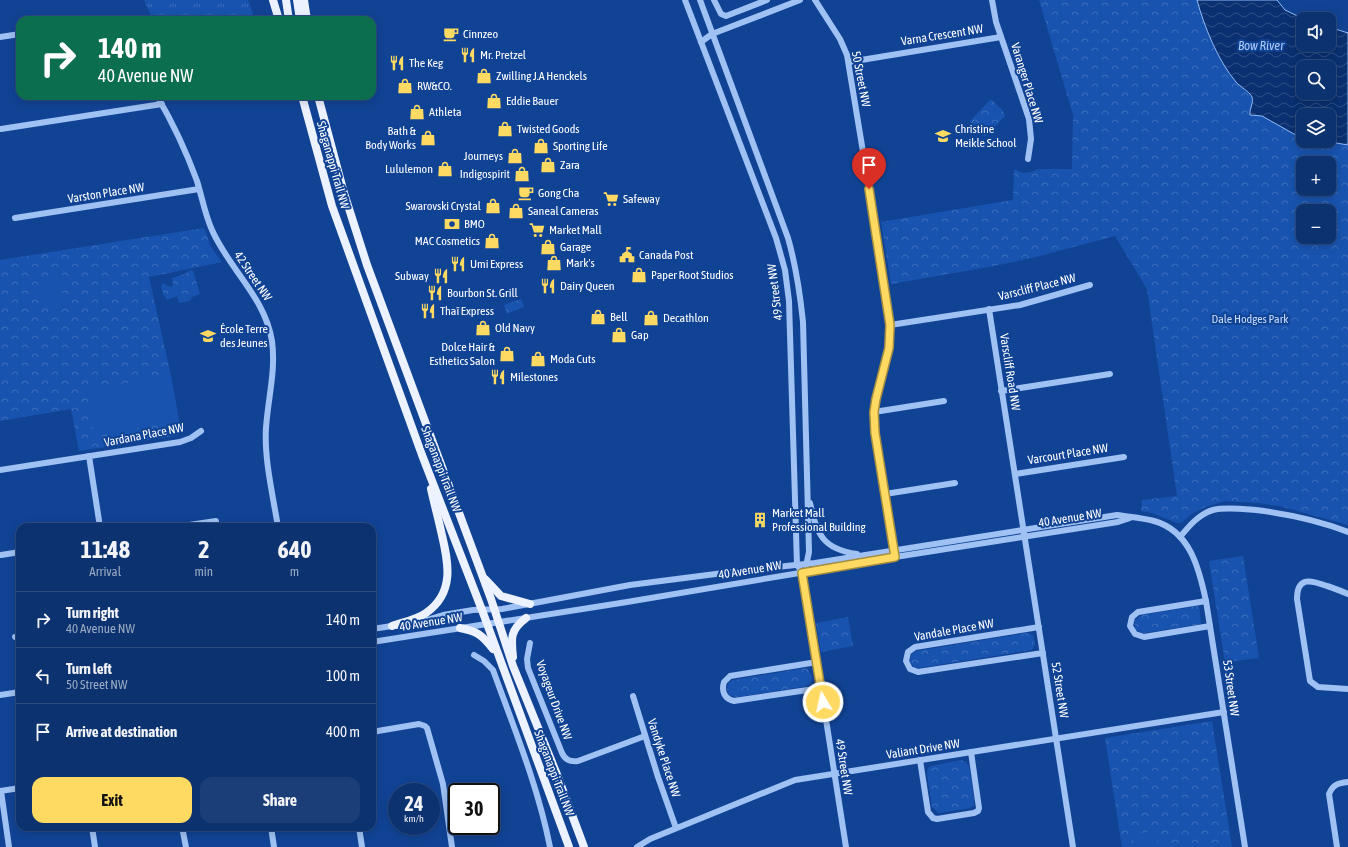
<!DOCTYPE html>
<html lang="en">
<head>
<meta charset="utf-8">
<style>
	body { margin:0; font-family:"Asap Condensed",sans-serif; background:#1b3e78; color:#f1f3f6; height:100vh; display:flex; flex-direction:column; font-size:15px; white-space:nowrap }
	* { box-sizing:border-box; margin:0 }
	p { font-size:13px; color:#9aaac3 }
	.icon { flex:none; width:22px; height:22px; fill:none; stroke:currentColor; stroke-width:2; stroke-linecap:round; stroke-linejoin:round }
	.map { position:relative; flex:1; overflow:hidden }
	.panel { position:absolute; left:16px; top:523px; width:360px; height:308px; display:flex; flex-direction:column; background:#0d3270; border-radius:12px; box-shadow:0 2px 10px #0003,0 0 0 1px #2d4d83 }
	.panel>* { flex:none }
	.banner { position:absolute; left:16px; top:16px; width:360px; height:84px; border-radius:12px; box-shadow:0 2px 10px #0003,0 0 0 1px #2d4d83; background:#0b6e4f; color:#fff; overflow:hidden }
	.tools { position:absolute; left:1296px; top:12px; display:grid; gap:8px }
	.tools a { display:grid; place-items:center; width:40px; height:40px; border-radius:8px; background:#0d3270; box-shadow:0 2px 10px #0003,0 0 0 1px #2d4d83; font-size:20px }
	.speed { position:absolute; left:388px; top:783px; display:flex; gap:8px; font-size:20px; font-weight:700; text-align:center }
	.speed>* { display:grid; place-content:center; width:52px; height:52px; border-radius:50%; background:#0d3270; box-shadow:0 2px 10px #0003,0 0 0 1px #2d4d83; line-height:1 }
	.speed small { font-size:10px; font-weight:400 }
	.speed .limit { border:2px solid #111; border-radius:6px; background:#fff; color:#111 }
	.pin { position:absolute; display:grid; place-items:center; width:34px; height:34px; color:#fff; margin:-41px -17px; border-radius:50% 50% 50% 0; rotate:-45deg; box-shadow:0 0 4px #0007 }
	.pin .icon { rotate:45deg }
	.me { position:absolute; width:44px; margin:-22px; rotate:351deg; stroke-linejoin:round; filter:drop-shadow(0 0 3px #0008) }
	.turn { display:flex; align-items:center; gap:14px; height:84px; padding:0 16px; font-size:18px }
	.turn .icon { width:52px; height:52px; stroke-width:2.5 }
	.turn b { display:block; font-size:28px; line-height:34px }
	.eta { display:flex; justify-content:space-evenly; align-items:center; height:68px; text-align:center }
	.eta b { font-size:24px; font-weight:700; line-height:28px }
	.cta { display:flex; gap:8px; margin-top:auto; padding:8px 16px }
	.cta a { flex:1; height:46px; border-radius:12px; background:#ffda62; color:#111; font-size:16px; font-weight:700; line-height:46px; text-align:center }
	.cta a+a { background:#1b3e78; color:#f1f3f6 }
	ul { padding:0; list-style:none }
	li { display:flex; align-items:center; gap:12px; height:56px; padding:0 16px; border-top:1px solid #2d4d83 }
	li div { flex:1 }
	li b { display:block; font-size:15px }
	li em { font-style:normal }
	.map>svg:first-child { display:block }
	.grass { fill:url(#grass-tufts) }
	.park { fill:url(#park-crowns); fill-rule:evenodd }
	.garden { fill:#1854af }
	.water { fill:url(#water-waves); stroke:#91bbf7; fill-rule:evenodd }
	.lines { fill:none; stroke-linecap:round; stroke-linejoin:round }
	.minor { stroke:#9fc1f3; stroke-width:6 }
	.major { stroke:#ecf2ff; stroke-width:8 }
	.route-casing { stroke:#a68e40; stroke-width:10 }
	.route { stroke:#ffda62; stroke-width:7 }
	.labels { text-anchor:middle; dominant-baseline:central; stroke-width:4; stroke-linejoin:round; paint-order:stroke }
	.poi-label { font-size:12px; fill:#fff; stroke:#114395; text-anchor:start }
	.street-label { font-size:12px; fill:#fff; stroke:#114395 }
	.park-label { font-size:12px; fill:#c7ddfe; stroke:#114395 }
	.water-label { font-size:13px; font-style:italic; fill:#abcbfa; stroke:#114395 }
</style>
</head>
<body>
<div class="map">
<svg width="1348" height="847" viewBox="0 0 1348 847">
	<defs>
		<pattern id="grass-tufts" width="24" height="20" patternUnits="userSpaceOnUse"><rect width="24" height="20" fill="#1854af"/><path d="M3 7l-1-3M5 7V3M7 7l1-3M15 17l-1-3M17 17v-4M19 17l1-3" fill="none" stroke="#3b6ebb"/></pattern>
		<pattern id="park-crowns" width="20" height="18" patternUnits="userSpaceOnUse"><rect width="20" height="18" fill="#1854af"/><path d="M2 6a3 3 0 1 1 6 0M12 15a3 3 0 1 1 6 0" fill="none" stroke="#3b6ebb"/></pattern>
		<pattern id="water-waves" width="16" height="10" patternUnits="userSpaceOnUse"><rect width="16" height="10" fill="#0a3071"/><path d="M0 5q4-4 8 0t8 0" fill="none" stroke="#2f4f86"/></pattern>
	</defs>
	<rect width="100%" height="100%" fill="#114395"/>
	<!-- grass -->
	<path class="grass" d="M144,0h104l7,20h-102z"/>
	<!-- park -->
	<g class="park">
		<path d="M1039,0h158c7,26 21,61 39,82 4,5 12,9 15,15 3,5 0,10 -1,15l3,4c18,-3 33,15 50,21v4h22l23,4v380l-68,-19 -23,-3 -32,-2 -17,5 -15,7 -12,10h-4l-25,-10 -11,-2 1,-11 35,-4 -30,-207 -32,-53 -83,22 -38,8 -103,18 -10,-62 132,-22 1,-31 9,4 8,-1 7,-3h34l1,-54zM1303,163h26v26h-26zM1303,211h26v26h-26z"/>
		<path d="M991,99l12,12 2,5 -20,21 -14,-13 -1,-3z"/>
		<path d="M204,228l7,19 11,15 -73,15 22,99 10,56 -7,4 -95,15 -8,-42 -71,12v-161z"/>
		<path d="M191,270l2,1 7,23 -8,3 -2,4 -11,2 -2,-7 -10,4 -2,-4h-1l-3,-9 2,-4 7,4 3,-1 -1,-8 15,-5v-1z"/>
		<path d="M521,299l3,8 -17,7 -3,-9z"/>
		<path d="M1243,556l16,102 -34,4 -16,-101z"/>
		<path d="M1199,606l2,18 -57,9h-3l-6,-4v-9l7,-5z"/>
		<path d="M848,617l5,29 -32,6 -5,-29z"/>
		<path d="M1027,633l6,2 2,10 -3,5 -113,18 -5,-1 -4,-6 1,-6 5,-4z"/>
		<path d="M805,668l3,1 4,8 -1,7 -3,2 -71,11 -8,-2 -2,-5 1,-7 5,-3z"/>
		<path d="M1212,721l20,126h-110l-17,-109z"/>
		<path d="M961,760l5,2 3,4 5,33v5l-4,4 -31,5 -7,-6 -5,-34 1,-5 3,-2z"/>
	</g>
	<!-- garden -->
	<g class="garden">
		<path d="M61,274l5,6 -5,5 3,19c-2,1 -6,3 -9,4 -13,1 -19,-12 -20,-23l19,-3z"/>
		<path d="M171,376l8,45 -85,14 -8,-45z"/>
		<path d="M1156,831l2,16h-23l-3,-12z"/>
	</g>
	<!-- water -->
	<path class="water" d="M1197,0h80l8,10 19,9 -1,26h26v-18l19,6v112l-23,-4h4v-26h-26v22l-9,-3 -32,-18 -12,-1c-1,-6 4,-12 2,-18 -3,-6 -12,-10 -16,-15 -18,-21 -32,-56 -39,-82zM1303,67h26v26h-26z"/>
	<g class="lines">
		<!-- minor -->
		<g class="minor">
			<path d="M685,0l91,238 9,32 4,31 8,264 6,8 43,274"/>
			<path d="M700,0l88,238c8,28 12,55 15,84l6,230 -3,14"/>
			<path d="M714,0l7,14 5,2 41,-16"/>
			<path d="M815,0l25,39 7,16 19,115"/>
			<path d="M992,0l4,22 33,97 2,20 -3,20"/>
			<path d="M0,37l20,-3"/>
			<path d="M701,42l11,-8 88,-34"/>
			<path d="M849,62l152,-25"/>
			<path d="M157,96c16,27 29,55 40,85 5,16 8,34 15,49 17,39 53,67 60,111 4,30 -4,57 -6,87 -2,31 7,68 12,99"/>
			<path d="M1,129l161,-25"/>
			<path d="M867,175l23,150 -1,23 -13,51 -2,13 1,21 20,120"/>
			<path d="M15,218l184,-29"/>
			<path d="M989,309l84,538"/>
			<path d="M890,325l130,-20 70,-20"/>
			<path d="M1001,391l109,-17"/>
			<path d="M874,412l70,-11"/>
			<path d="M89,456l11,71"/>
			<path d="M0,470l180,-28 11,-4 10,-7"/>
			<path d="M1015,474l109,-17"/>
			<path d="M885,494l70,-11"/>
			<path d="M810,503c7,31 12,46 47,51"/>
			<path d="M176,527l40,-6"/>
			<path d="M1180,537c9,-11 19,-23 33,-27 13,-3 29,-1 43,0 32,4 62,10 92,22"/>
			<path d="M1,555l19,-3"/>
			<path d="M1348,594c-7,-3 -14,-6 -21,-8 -16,-6 -30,-10 -30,13l13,82 8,6 30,2"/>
			<path d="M1206,601l-68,11 -6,5 -2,9 5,8 9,3 66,-11"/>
			<path d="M1039,627l-124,20 -7,5 -2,9 4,8 8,3 125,-19"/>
			<path d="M372,629l20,-3h15l36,-11 30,-5 29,-1 128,-24 109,-14 76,-8 302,-48c12,2 25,3 37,6 36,10 45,47 52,80l39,246"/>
			<path d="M15,637l5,-1"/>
			<path d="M372,642l255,-40 268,-45 223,-35 12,-4"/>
			<path d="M530,643l-3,16 1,9 34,85c3,7 8,9 16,8l67,-25"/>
			<path d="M474,655l10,6 9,9c21,58 45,116 57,177"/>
			<path d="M817,662l-87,14 -6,6c-3,10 1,17 10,19l87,-13"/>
			<path d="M0,695l20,-3"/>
			<path d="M633,696l25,81 18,51"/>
			<path d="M372,732l47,-8 6,2 2,2 16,56 9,63"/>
			<path d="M920,760l8,52 5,6 4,1 37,-6 4,-2 1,-3 -8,-56"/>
			<path d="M0,791l20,-3"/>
			<path d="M1,791l8,56"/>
			<path d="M92,827l3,20"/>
			<path d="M182,827l4,20"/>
			<path d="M271,827l3,20"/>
			<path d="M359,827l3,20"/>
			<path d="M637,847l13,-8 145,-59 429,-68"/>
			<path d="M1337,847l-8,-53c4,-10 10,-11 19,-12"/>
		</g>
		<!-- major -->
		<g class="major">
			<path d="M273,0l6,20"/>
			<path d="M286,0l3,20"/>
			<path d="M297,0l3,20"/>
			<path d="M304,0l3,20"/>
			<path d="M302,96l30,110 90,249 60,155 87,237"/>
			<path d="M318,96l26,97 23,72 124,334 22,67 43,106 28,75"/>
			<path d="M485,579l16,17 29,8"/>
			<path d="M392,626c11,-4 24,-6 34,-13 30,-21 22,-52 15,-82 -3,-14 -7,-28 -10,-42"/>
			<path d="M460,628c17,3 22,7 33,21"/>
			<path d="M513,657c-2,-19 -3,-27 13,-39"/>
		</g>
	</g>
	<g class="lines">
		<defs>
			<path id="route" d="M823,702l-21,-129 93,-16 -20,-124 -1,-21 2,-13 13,-51 1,-23 -21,-136"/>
		</defs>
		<!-- route casing -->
		<use href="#route" class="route-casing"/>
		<!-- route -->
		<use href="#route" class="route"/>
	</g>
	<!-- icons -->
	<defs>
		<symbol id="cafe-bare" viewBox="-9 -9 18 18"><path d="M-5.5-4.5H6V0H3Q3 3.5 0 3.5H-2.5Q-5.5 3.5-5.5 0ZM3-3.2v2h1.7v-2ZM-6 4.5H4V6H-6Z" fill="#ffda62" stroke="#114395" stroke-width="2.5" paint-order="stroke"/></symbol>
		<symbol id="restaurant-bare" viewBox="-9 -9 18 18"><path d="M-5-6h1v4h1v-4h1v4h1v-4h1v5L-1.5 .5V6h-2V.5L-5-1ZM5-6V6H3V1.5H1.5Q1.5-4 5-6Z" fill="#ffda62" stroke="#114395" stroke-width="2.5" paint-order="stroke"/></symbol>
		<symbol id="shop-bare" viewBox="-9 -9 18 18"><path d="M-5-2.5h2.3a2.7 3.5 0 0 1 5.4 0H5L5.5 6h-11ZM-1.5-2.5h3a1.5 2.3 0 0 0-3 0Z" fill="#ffda62" stroke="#114395" stroke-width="2.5" paint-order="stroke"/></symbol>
		<symbol id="school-bare" viewBox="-9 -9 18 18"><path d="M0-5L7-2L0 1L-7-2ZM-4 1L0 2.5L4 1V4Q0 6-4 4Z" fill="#ffda62" stroke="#114395" stroke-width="2.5" paint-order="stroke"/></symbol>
		<symbol id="supermarket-bare" viewBox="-9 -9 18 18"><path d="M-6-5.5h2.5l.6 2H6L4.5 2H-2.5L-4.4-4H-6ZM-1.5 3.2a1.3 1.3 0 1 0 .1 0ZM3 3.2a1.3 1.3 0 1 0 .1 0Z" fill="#ffda62" stroke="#114395" stroke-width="2.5" paint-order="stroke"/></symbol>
		<symbol id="bank-bare" viewBox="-9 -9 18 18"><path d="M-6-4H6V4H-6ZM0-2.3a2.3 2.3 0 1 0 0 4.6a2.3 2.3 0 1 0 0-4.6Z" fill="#ffda62" stroke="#114395" stroke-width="2.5" paint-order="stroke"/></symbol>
		<symbol id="civic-bare" viewBox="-9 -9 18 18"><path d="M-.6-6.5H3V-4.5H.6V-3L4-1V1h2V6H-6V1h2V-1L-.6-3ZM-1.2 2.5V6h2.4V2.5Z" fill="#ffda62" stroke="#114395" stroke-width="2.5" paint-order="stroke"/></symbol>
		<symbol id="building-bare" viewBox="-9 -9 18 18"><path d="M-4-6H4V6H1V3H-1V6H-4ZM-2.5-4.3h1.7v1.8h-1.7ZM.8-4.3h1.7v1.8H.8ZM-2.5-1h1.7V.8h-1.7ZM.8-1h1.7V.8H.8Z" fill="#ffda62" stroke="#114395" stroke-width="2.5" paint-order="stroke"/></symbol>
	</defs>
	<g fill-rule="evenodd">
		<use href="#cafe-bare" x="440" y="23" width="22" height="22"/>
		<use href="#restaurant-bare" x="457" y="44" width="22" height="22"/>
		<use href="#restaurant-bare" x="386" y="52" width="22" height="22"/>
		<use href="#shop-bare" x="473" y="65" width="22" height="22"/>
		<use href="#shop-bare" x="394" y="75" width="22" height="22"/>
		<use href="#shop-bare" x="483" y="90" width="22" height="22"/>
		<use href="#shop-bare" x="406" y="101" width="22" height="22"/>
		<use href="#shop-bare" x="494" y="118" width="22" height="22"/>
		<use href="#school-bare" x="932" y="125" width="22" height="22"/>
		<use href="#shop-bare" x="417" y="127" width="22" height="22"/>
		<use href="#shop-bare" x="530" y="135" width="22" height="22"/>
		<use href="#shop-bare" x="504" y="145" width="22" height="22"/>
		<use href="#shop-bare" x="537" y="154" width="22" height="22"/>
		<use href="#shop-bare" x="434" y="158" width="22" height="22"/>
		<use href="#shop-bare" x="511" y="163" width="22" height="22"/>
		<use href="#cafe-bare" x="515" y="182" width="22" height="22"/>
		<use href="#supermarket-bare" x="600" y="188" width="22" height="22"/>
		<use href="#shop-bare" x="482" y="195" width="22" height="22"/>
		<use href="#shop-bare" x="505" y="200" width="22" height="22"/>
		<use href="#bank-bare" x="441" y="213" width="22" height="22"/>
		<use href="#supermarket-bare" x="526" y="219" width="22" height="22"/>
		<use href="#shop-bare" x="481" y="230" width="22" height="22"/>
		<use href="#shop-bare" x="537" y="236" width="22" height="22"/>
		<use href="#civic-bare" x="616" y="244" width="22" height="22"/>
		<use href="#shop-bare" x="543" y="252" width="22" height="22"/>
		<use href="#restaurant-bare" x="447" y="253" width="22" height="22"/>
		<use href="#shop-bare" x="628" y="264" width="22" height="22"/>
		<use href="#restaurant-bare" x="430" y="265" width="22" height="22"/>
		<use href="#restaurant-bare" x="537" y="275" width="22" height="22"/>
		<use href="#restaurant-bare" x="424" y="282" width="22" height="22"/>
		<use href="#restaurant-bare" x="417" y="300" width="22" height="22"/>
		<use href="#shop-bare" x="587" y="306" width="22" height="22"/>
		<use href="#shop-bare" x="640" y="307" width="22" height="22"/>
		<use href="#shop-bare" x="472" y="317" width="22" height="22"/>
		<use href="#shop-bare" x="608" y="324" width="22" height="22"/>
		<use href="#school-bare" x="197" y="325" width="22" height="22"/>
		<use href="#shop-bare" x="496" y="343" width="22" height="22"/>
		<use href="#shop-bare" x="527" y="348" width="22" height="22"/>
		<use href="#restaurant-bare" x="487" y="366" width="22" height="22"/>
		<use href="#building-bare" x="749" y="509" width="22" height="22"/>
	</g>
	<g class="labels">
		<!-- poi labels -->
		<g class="poi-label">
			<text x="463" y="34">Cinnzeo</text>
			<text x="480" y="55">Mr. Pretzel</text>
			<text x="409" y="63">The Keg</text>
			<text x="496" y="76">Zwilling J.A Henckels</text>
			<text x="417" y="86">RW&amp;CO.</text>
			<text x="506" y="101">Eddie Bauer</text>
			<text x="429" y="112">Athleta</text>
			<text x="517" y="129">Twisted Goods</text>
			<text x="955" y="129">Christine<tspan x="955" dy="14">Meikle School</tspan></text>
			<text x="416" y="131" text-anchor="end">Bath &amp;<tspan x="416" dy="14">Body Works</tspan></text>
			<text x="553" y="146">Sporting Life</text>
			<text x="503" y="156" text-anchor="end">Journeys</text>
			<text x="560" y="165">Zara</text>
			<text x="433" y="169" text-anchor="end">Lululemon</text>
			<text x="510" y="174" text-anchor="end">Indigospirit</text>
			<text x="538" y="193">Gong Cha</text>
			<text x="623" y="199">Safeway</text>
			<text x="481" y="206" text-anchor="end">Swarovski Crystal</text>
			<text x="528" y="211">Saneal Cameras</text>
			<text x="464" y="224">BMO</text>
			<text x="549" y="230">Market Mall</text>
			<text x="480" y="241" text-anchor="end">MAC Cosmetics</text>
			<text x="560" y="247">Garage</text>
			<text x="639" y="255">Canada Post</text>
			<text x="566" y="263">Mark's</text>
			<text x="470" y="264">Umi Express</text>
			<text x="651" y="275">Paper Root Studios</text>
			<text x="429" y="276" text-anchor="end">Subway</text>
			<text x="560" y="286">Dairy Queen</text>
			<text x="447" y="293">Bourbon St. Grill</text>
			<text x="440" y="311">Thaï Express</text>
			<text x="610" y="317">Bell</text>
			<text x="663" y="318">Decathlon</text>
			<text x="495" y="328">Old Navy</text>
			<text x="220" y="329">École Terre<tspan x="220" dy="14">des Jeunes</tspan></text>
			<text x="631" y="335">Gap</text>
			<text x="495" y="347" text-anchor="end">Dolce Hair &amp;<tspan x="495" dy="14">Esthetics Salon</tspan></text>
			<text x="550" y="359">Moda Cuts</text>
			<text x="510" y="377">Milestones</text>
			<text x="772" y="513">Market Mall<tspan x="772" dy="14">Professional Building</tspan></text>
		</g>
		<!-- street labels -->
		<g class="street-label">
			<text transform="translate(942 35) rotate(-9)">Varna Crescent NW</text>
			<text transform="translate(861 79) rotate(79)">50 Street NW</text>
			<text transform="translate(1027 83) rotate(73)">Varanger Place NW</text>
			<text transform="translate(333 165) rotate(74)">Shaganappi Trail NW</text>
			<text transform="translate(106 193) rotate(-9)">Varston Place NW</text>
			<text transform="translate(253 276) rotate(56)">42 Street NW</text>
			<text transform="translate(1037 287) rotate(-14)">Varscliff Place NW</text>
			<text transform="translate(775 292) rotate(-97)">49 Street NW</text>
			<text transform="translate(1010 372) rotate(81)">Varscliff Road NW</text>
			<text transform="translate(144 435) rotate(-11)">Vardana Place NW</text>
			<text transform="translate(1068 454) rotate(-9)">Varcourt Place NW</text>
			<text transform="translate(441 469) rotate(69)">Shaganappi Trail NW</text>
			<text transform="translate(1070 518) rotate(-9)">40 Avenue NW</text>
			<text transform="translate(750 570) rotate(-9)">40 Avenue NW</text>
			<text transform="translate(431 622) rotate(-9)">40 Avenue NW</text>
			<text transform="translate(954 630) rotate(-10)">Vandale Place NW</text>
			<text transform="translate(1231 688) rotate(82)">53 Street NW</text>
			<text transform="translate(1060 690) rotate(81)">52 Street NW</text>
			<text transform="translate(554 700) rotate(70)">Voyageur Drive NW</text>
			<text transform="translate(923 749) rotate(-9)">Valiant Drive NW</text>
			<text transform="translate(664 758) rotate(72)">Vandyke Place NW</text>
			<text transform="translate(844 767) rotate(81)">49 Street NW</text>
			<text transform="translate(554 773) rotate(69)">Shaganappi Trail NW</text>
		</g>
		<!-- park labels -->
		<g class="park-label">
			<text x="1250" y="319">Dale Hodges Park</text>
		</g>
		<!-- water labels -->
		<g class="water-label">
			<text x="1261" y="45">Bow River</text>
		</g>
	</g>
</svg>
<div class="tools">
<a><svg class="icon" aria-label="sound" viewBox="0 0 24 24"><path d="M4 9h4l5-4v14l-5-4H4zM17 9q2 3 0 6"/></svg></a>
<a><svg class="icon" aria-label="search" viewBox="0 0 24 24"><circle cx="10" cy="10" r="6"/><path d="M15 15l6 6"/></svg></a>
<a><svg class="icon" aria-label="layers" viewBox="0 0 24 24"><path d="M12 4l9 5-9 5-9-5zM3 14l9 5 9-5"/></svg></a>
<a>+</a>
<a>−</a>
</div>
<div class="speed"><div>24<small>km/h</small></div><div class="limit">30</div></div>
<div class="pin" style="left:869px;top:189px;background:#d93025"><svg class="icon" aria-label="arrive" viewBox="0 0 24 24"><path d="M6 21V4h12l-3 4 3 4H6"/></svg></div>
<svg class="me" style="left:823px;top:702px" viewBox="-20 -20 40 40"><circle r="17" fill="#ffda62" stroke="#fff" stroke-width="3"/><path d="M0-11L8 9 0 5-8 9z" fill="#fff"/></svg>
<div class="banner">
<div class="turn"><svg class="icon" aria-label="right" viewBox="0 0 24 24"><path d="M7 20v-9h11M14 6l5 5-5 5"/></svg><div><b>140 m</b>40 Avenue NW</div></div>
</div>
<section class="panel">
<div class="eta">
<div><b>11:48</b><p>Arrival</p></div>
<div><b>2</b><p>min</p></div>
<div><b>640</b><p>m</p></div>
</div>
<ul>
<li><svg class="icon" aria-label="right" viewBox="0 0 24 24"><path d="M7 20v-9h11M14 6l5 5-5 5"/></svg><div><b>Turn right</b><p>40 Avenue NW</p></div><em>140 m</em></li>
<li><svg class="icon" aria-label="left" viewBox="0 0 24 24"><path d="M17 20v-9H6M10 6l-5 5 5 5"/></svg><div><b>Turn left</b><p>50 Street NW</p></div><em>100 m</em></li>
<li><svg class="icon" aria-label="arrive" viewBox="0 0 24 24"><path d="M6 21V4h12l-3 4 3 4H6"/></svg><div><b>Arrive at destination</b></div><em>400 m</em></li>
</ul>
<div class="cta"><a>Exit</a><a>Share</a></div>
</section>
</div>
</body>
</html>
